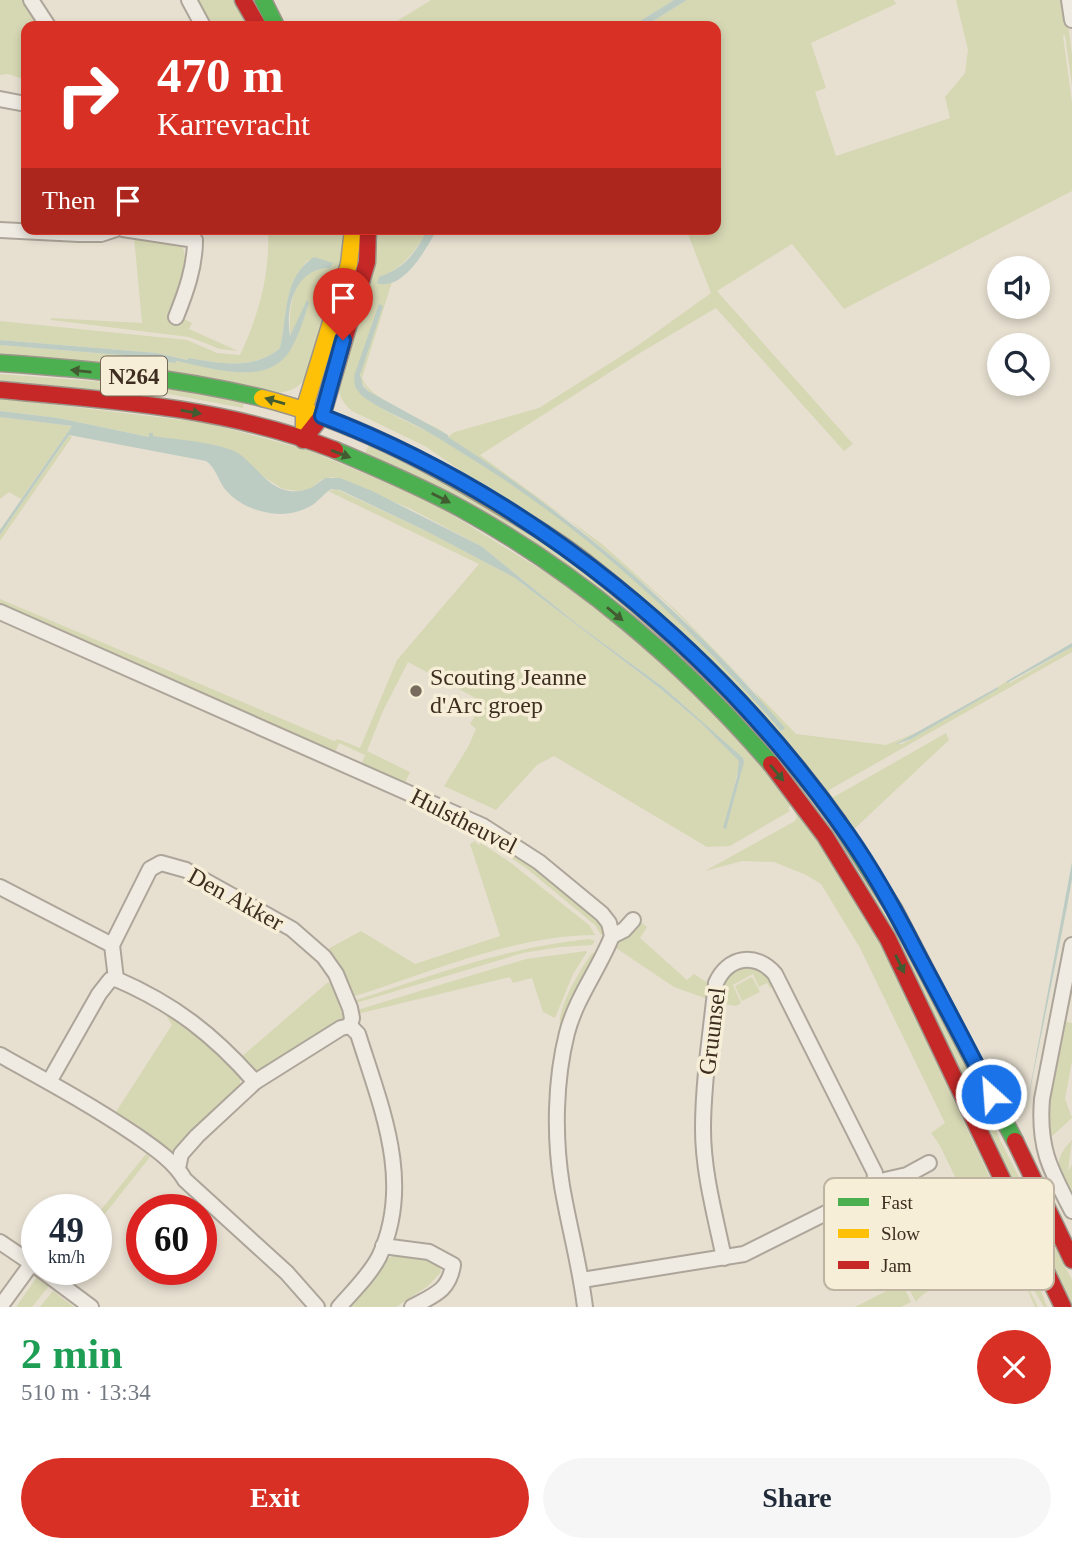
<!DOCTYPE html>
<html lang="en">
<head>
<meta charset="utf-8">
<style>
	body { margin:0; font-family:"Times New Roman",serif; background:#f6f6f7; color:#1f2937; height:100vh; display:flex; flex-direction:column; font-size:26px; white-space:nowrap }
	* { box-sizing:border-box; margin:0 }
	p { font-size:23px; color:#747a83 }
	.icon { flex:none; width:38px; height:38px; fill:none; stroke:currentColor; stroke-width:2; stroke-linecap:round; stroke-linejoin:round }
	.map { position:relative; height:1307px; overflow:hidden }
	.details { display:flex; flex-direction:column; background:#fff; flex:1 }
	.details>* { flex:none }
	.top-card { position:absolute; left:21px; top:21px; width:700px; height:214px; border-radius:14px; box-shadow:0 4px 10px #0003; background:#d93025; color:#fff; overflow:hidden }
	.controls { position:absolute; left:987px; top:256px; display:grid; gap:14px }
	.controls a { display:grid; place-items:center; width:63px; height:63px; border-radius:50%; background:#fff; box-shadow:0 4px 10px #0003; font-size:35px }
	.speed { position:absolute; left:21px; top:1194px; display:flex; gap:14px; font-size:35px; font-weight:700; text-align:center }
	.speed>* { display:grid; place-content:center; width:91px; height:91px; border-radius:50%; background:#fff; box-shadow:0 4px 10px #0003; line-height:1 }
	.speed small { font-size:18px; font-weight:400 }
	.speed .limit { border:10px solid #d22; background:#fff; color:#111 }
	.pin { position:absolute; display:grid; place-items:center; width:60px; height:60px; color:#fff; margin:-72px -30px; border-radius:50% 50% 50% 0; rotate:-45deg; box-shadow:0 0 7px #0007 }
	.pin .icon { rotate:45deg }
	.me { position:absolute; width:77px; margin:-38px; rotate:334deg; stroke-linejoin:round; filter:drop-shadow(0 0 5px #0008) }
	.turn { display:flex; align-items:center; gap:24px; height:147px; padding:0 21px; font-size:32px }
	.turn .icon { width:91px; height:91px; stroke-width:2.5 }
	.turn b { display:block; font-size:49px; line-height:60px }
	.then { display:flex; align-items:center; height:66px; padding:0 21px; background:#0003; gap:14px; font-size:26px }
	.round { display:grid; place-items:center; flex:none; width:74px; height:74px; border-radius:37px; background:#f6f6f7 }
	.summary { display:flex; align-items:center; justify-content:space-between; height:119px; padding:0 21px }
	h1 { font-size:42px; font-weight:800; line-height:52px; color:#1e9e55 }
	.cta { display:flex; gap:14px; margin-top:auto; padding:14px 21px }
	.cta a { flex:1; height:80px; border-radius:42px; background:#d93025; color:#fff; font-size:28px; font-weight:800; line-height:80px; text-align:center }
	.cta a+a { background:#f6f6f7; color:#1f2937 }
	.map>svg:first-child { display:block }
	.green { fill:#d6d7b3 }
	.water { fill:#bcccc2 }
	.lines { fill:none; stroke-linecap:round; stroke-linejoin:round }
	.street-casing { stroke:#ada599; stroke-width:18 }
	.fast-casing { stroke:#9c958a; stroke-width:19 }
	.slow-casing { stroke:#9c958a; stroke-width:19 }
	.jam-casing { stroke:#9c958a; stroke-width:19 }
	.street { stroke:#efebe3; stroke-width:14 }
	.fast { stroke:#4caf50; stroke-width:16 }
	.slow { stroke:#ffc107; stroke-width:16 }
	.jam { stroke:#c62828; stroke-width:16 }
	.oneway { fill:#425b31 }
	.route-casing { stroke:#114b97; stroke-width:18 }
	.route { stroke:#1a73e8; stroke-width:12 }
	.poi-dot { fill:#786c5e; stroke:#f7eed8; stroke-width:2.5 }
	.labels { text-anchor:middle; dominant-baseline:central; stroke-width:7; stroke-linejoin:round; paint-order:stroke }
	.shield { fill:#f7eed8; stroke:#756857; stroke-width:2 }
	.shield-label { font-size:23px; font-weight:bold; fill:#3d2e20 }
	.poi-label { font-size:24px; fill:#3d2e20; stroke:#f7eed8; text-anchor:start }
	.street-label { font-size:24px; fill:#3d2e20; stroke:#f7eed8 }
	.key { fill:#f7eed8; stroke:#bfb4a1; stroke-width:2 }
	.key-label { font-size:19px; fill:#3d2e20 }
</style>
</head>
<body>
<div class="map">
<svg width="1072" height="1307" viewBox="0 0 1072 1307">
	<rect width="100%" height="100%" fill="#e7e0d1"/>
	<!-- green -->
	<g class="green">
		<path d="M0,0h22l17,26h-13v54l-18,-6 -8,1z"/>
		<path d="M194,0h46l14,26h-46z"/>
		<path d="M431,0h243l-42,26h-243z"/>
		<path d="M687,0h207l2,4 -85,39 15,45 -11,4 21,64 114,-38 -5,-21 20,-24 3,-23 -12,-50h109l7,55v31l-7,-51 -2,1 9,67v88l-228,118 -52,-65 -75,47 136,153 -9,7 -128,-143 -76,45 -160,102 122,89 75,67 119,123 90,11 37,-15 -26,13 5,1 96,-55v-2l9,-6 3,2 62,-36v5l-243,138 3,8 114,-65 3,7 -98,92 -42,-55 -318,-285 -66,-46 -73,-35c-9,-8 -12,-13 -14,-25l34,-157h55c-10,21 -20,33 -40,46l-1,9 6,-2 -30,96c9,23 61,41 83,55l-7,-2 -70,-40 -8,-11 1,-10 -7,6c0,25 52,44 72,55 136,74 255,183 355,300l-27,-40 -87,-88 -97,-82 -123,-84 8,-5 84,-24 98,-62 74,-53 -25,-64h30v-203h-71z"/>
		<path d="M268,229h79v17l-39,129c-9,13 -17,17 -33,18l-275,-36v-12l121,10 53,8 1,-2 70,12 46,-24 18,-46 -2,-2 -16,36c-2,-7 -1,-15 -1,-23 3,-27 11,-45 40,-46l-22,-8c-27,32 -19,52 -28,88 -27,23 -59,15 -91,10l-1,2 -31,-7 -157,-13v-19l187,19 30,13 23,2c19,-40 30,-81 28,-126z"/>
		<path d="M134,237l47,8c12,17 -5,55 -13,73l12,7 2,-7 10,5 -3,6 49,22 -18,-2 -31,-12 -138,-17v-2l91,5z"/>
		<path d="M0,374l170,13 74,15 -1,6 -74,-14 -58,-1 -111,-10z"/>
		<path d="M0,398l207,25 101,27 120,50 169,104 150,140 114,157 173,371 13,35h-3l-13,-22 -2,4 9,18h-3l-17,-39 -37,-22 -1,-19 -41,-83 -8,-11 14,-10 -85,-175 -39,-64 -15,-9 -32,-13 -32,-1 -37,10 90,-50 2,-4 -6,-11 -3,2 2,3 -60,35 -23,1 -153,-91 -17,9 -41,45 -52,-24 24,-39 8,-18 -6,-5 13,-22 -75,-40 -25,49 -16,40 43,21 -6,13 -43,-19 4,-11 -26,-12 -5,12 -334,-149v-7l334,142 4,-2 22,9 37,-88 82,-96 -151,-73 8,-2 88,41 91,48 146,111 40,34 39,38 -15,69 19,-70 -81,-73 -86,-63 -96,-78 -70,-37 -78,-32 -12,3 -10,9 -12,2 -16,-2 -24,-15 -29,-25 -37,-7 -44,-5 -91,-19 -58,-7z"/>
		<path d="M0,417l72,9 -51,73 -12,-7 -9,7z"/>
		<path d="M69,435l3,2 -72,104v-6z"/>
		<path d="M370,443l69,34 144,88 94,80 75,76 22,26 97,143 53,89 47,91 29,70 72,140v27l-83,-177 -39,-69 -62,-129 -48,-79 -57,-78 -47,-55 -87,-92 -46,-38 -92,-62 -36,-20 -111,-53z"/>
		<path d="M484,832l27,16 88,71 7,14 -5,2 -6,-10 -69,-57 -42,-28 -2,-3z"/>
		<path d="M475,841l4,4 2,-2 30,20 78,62 6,10c-85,1 -163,37 -243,62l-12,-30 -12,-18 33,-18 54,33 85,-28 -30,-92z"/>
		<path d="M638,920l9,7 -7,11 47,42 7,-6 17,11 -1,15 -36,-13 -58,-39 2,-8z"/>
		<path d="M589,939l6,2 -3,4 -32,2 -37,6 -167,50 -3,-2c77,-25 154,-54 236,-62z"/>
		<path d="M586,951l1,1 -14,22 -18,44 -12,-6 -11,-34 -19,5 -3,-6 -153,37v-4l169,-51z"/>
		<path d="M600,952l-37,72 -3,1c-3,-17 21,-57 32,-72z"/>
		<path d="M743,964l18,3 14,18 -5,3 -3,-5 -8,4 -6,-13 -20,11 8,18 -5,3 -17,-3c3,-25 0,-27 24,-39z"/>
		<path d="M1072,970v24l-6,28 6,1v38l-7,38 7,19 -22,20 -3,-2 -3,-24z"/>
		<path d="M752,977l8,15 -18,9 -7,-15z"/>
		<path d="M331,982l13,37 -81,50 -9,2 -14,-13 87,-75z"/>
		<path d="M166,1015h4l25,15 39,39 6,9v8l-5,7 -63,61 -58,-39 58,-90z"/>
		<path d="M1072,1140l-4,31 4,-6v35c-12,-24 -23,-37 0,-60z"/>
		<path d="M146,1154l4,3 -54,68v-9z"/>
		<path d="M976,1249l28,17 8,8 -12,4 -9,-16h-4c-5,2 -9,7 -14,9 -18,10 -45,14 -57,31l-11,-21z"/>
		<path d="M393,1256l37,4 10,7 1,5 -13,14 -32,21h-46l17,-18 19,-30z"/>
		<path d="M37,1277l12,9 -17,21h-16z"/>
		<path d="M902,1283l9,19 -10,5h-46z"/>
		<path d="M53,1291l21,16h-34z"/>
	</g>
	<!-- water -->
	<g class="water">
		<path d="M674,0h13l-42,26h-13z"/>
		<path d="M427,229h10c-10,19 -34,63 -60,54l2,-6c25,-8 38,-25 48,-48z"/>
		<path d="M314,257l19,6 -3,5c-35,0 -45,39 -40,68l17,-36 2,3c-5,15 -10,32 -18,46 -23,40 -81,18 -115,12l-1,2 -54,-8 -121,-10v-5l157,13 30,7 2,-2c31,5 64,13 91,-10 8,-32 2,-70 34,-91z"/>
		<path d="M379,304l4,2 -23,69 3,11 5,5 80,44v2c128,82 238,175 337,291l-4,3c-84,-98 -179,-187 -287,-258 -24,-15 -48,-31 -73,-45 -19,-10 -42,-19 -60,-33l-6,-8 -1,-11z"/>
		<path d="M0,411l58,7 91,19v-4h4v3c25,4 52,5 76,13 27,8 39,53 79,40 7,-2 11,-8 18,-11h14l32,13 109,55 96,78 86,63 80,71 1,4 -18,67 -3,-1 14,-51 2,-16 -38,-38 -40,-34 -146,-111 -91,-48 -84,-40 -9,-1c-6,4 -11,10 -17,15 -28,19 -70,9 -90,-16 -6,-9 -9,-21 -18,-27l-137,-26 -69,100v-5l72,-104 -72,-9z"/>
		<path d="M1072,643v4l-65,36v-2z"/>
		<path d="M998,687v2l-87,50 -17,6z"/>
		<path d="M1072,862v17l-5,28 -42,208z"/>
	</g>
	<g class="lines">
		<defs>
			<g id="street">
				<path d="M31,0l17,26"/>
				<path d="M189,0l14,26"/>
				<path d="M1069,0l3,20"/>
				<path d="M0,99l26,5"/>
				<path d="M123,229l72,11c0,27 -9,52 -19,77"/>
				<path d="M0,230l79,4h22l15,-5"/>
				<path d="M0,612l483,214 56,36 63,52 7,9 3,13c-13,33 -36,62 -45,97 -12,47 -13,104 -5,153 7,41 18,80 23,121"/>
				<path d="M0,887l112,58 4,34c58,25 98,56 139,103"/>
				<path d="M612,936l12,-6 9,-10"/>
				<path d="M112,945l38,-76 11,-6 25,7 106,59 32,28 12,17 14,34 2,10 -2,8"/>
				<path d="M1072,945l-30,154c-4,49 8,70 30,112"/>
				<path d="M0,1055c47,26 93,51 137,81 17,12 37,25 48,44l102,93 30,34"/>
				<path d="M49,1082l50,-88 11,-14 6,-1"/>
				<path d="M178,1168l3,-14 16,-18 58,-54 86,-54 9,-2"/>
				<path d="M876,1182l31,-7 22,-12"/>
				<path d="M0,1242l37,25"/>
				<path d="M383,1246l46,6 24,13c-4,26 -19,30 -41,42"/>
				<path d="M40,1269l51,38"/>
				<path d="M582,1280l162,-26 130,-65 1,-16 -100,-199c-19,-22 -47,-18 -59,9 -5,48 -13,98 -13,146 0,43 12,86 21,129"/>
				<path d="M0,1307l32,-44"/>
				<path d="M339,1307c14,-16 30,-31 40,-50 35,-74 2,-150 -21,-223l-8,-8"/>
			</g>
			<g id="fast">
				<path d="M263,0l13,26"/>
				<path d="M0,363c88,6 176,14 262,35"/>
				<path d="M335,450c42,18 85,36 125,58 118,65 224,154 311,256"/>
				<path d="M838,821l56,88 121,232"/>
			</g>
			<g id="slow">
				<path d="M262,398c87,22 167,64 243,111 27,16 55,33 80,53"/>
				<path d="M304,427v-17l45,-146 4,-35"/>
			</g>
			<g id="jam">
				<path d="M243,0l15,26"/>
				<path d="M0,390c112,10 229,18 335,60"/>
				<path d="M303,440l19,-24 45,-154 1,-33"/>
				<path d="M585,562c96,75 182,160 253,259"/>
				<path d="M771,764l54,72 63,103 175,368"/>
				<path d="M1015,1141l57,119"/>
			</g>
		</defs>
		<!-- street casing -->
		<use href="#street" class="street-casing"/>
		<!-- fast casing -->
		<use href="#fast" class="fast-casing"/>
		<!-- slow casing -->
		<use href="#slow" class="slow-casing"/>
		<!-- jam casing -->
		<use href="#jam" class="jam-casing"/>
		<!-- street -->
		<use href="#street" class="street"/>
		<!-- fast -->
		<use href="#fast" class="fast"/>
		<!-- slow -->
		<use href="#slow" class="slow"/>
		<!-- jam -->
		<use href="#jam" class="jam"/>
	</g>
	<!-- one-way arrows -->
	<defs><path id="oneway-solid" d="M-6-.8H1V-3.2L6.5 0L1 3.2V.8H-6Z" transform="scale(1.75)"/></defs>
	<g class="oneway">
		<use href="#oneway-solid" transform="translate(81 371) rotate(-174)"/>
		<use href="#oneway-solid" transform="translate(275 401) rotate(-164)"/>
		<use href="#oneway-solid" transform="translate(191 412) rotate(10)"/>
		<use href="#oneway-solid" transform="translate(341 454) rotate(21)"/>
		<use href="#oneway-solid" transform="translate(441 498) rotate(27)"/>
		<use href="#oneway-solid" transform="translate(615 614) rotate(40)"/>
		<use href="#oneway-solid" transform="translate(777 773) rotate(50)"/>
		<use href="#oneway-solid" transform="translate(900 964) rotate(64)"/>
	</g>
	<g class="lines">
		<defs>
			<path id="route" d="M343,340l-21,76c211,81 397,234 526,419 26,37 48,77 69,118 25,47 50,93 74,141"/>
		</defs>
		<!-- route casing -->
		<use href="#route" class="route-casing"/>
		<!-- route -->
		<use href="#route" class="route"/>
	</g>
	<!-- markers -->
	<circle class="poi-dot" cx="416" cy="691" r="7"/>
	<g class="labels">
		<!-- shield labels -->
		<rect class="shield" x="101" y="356.5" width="66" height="39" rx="5"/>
		<g class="shield-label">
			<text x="134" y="376">N264</text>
		</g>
		<!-- poi labels -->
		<g class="poi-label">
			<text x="430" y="677">Scouting Jeanne<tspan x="430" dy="28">d'Arc groep</tspan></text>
		</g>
		<!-- street labels -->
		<g class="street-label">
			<text transform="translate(464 821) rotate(27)">Hulstheuvel</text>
			<text transform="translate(236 899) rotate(29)">Den Akker</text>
			<text transform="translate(712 1031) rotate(-83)">Gruunsel</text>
		</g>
	</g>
	<!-- legend -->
	<rect x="824" y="1178" width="230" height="112" rx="10" class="key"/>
	<rect x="838" y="1198" width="31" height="8" fill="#4caf50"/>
	<rect x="838" y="1229" width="31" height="9" fill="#ffc107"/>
	<rect x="838" y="1261" width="31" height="8" fill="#c62828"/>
	<g class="key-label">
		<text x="881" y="1209">Fast</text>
		<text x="881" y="1240">Slow</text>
		<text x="881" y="1272">Jam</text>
	</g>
</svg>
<div class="controls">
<a><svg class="icon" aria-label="sound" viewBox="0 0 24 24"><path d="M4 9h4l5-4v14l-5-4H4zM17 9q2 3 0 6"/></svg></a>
<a><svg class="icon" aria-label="search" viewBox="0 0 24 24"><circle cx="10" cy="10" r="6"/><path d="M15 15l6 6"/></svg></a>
</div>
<div class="speed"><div>49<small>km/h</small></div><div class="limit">60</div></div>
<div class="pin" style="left:343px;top:340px;background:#d93025"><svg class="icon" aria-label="arrive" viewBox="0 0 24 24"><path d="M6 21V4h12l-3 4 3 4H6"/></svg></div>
<svg class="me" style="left:991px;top:1094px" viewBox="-20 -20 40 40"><circle r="17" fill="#1a73e8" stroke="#fff" stroke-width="3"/><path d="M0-11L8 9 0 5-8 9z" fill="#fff"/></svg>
<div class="top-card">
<div class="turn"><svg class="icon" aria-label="right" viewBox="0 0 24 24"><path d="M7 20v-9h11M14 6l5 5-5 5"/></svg><div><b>470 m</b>Karrevracht</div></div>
<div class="then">Then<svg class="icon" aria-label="arrive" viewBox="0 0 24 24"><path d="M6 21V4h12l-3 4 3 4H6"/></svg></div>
</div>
</div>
<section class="details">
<div class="summary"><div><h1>2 min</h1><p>510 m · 13:34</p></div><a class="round" style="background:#d93025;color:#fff"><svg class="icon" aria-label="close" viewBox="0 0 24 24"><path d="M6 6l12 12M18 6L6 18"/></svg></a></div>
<div class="cta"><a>Exit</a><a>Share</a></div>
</section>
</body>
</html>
